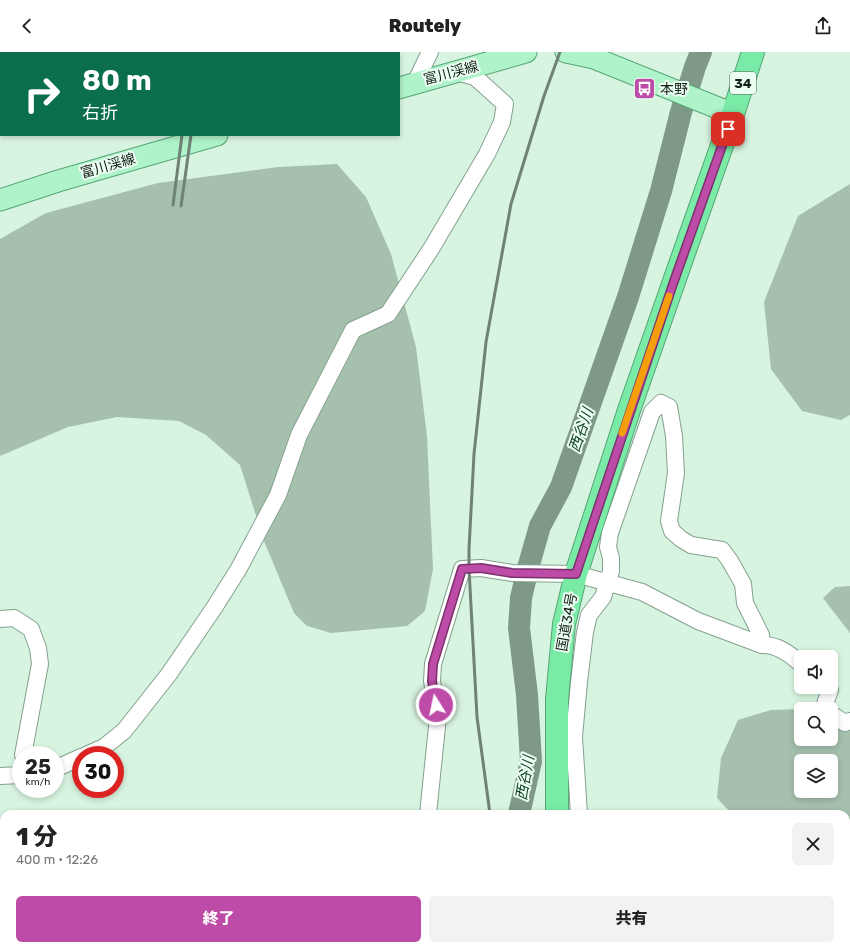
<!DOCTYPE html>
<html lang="ja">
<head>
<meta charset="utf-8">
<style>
	body { margin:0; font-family:Rubik,"Noto Sans JP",sans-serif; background:#f2f2f2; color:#222; height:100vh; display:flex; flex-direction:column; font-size:15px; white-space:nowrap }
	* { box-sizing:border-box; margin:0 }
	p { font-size:13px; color:#767676 }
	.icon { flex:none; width:22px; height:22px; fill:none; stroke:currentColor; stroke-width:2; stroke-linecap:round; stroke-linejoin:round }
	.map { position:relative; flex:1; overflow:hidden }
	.details { position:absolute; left:0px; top:758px; width:850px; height:140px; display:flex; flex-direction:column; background:#fff; border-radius:12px 12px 0 0; box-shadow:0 2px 6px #0003 }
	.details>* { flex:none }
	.banner { position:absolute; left:0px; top:0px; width:400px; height:84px; box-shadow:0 2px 6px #0003; background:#0b6e4f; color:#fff; overflow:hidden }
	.buttons { position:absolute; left:794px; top:598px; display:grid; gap:8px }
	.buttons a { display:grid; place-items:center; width:44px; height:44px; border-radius:6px; background:#fff; box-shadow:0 2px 6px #0003; font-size:20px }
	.speed { position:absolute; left:12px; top:694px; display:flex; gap:8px; font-size:20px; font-weight:700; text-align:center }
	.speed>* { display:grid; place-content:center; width:52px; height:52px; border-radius:50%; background:#fff; box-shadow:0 2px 6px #0003; line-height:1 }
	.speed small { font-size:10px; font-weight:400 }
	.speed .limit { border:6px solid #d22; background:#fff; color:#111 }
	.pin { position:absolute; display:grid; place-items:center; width:34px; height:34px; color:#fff; margin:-17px; border-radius:8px; box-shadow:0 2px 6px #0006 }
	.me { position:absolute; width:44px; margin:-22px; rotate:350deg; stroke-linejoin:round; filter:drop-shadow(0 0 3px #0008) }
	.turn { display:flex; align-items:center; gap:14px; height:84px; padding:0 16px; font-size:18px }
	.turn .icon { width:52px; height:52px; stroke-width:2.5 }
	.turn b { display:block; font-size:28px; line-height:34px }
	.round { display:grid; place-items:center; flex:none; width:42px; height:42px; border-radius:6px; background:#f2f2f2 }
	.head { display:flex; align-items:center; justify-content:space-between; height:68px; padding:0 16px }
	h1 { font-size:24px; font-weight:800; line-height:30px }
	.primary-button { display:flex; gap:8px; margin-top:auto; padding:8px 16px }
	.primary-button a { flex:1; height:46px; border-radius:6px; background:#bd4ca8; color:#fff; font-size:16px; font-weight:800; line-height:46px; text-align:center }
	.primary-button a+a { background:#f2f2f2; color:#222 }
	header { display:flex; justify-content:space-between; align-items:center; height:52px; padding:0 16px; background:#fff; font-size:18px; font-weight:800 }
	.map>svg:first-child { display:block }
	.green { fill:#a6c0ae; fill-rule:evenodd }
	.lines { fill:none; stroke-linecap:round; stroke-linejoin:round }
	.river { stroke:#7e9987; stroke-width:22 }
	.minor-casing { stroke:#85a08e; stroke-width:18 }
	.major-casing { stroke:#56a475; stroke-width:23 }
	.highway-casing { stroke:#56a475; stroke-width:24 }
	.minor { stroke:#fff; stroke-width:16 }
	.major { stroke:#aff3ca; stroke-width:21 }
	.highway { stroke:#79eba7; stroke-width:22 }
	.rail { stroke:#6e8275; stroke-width:3 }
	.route-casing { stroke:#7b316d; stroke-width:10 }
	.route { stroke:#bd4ca8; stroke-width:7 }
	.slow { stroke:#f59e0b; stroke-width:7 }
	.labels { text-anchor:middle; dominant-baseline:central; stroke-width:4; stroke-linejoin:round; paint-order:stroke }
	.shield { fill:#ecfef2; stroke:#556259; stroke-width:1 }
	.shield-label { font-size:13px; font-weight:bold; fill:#141f18 }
	.street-label { font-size:14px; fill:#141f18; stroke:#ecfef2 }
	.poi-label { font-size:14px; fill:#141f18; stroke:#ecfef2; text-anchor:start }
	.water-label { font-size:15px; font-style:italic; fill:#0c3e24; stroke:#ecfef2 }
</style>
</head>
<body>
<header><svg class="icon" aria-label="back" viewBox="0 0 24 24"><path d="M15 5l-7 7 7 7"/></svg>Routely<svg class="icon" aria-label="share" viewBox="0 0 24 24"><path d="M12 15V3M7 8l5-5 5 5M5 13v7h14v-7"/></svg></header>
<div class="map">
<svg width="850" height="898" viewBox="0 0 850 898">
	<rect width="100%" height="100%" fill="#d7f4e0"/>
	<!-- green -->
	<g class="green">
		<path d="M337,112l29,33 25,57 25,93 11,89 6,133 -8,42 -18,15 -76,7 -24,-7 -13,-13 -30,-72 -24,-76 -34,-30 -27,-14 -62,-4 -49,10 -68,29v-217l46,-26 112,-30 120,-16z"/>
		<path d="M850,132v231l-9,5 -39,-9 -31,-42 -7,-67 34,-86z"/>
		<path d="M850,534v47l-27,-35 12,-11z"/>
		<path d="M801,657v30h30v-24l19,13v199l-4,4v-117h-114l-15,-16 4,-40 17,-38 33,-10zM801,709h30v30h-30z"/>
		<path d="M677,894h156l-3,4h-152z"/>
	</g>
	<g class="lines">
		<!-- river -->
		<g class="river">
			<path d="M519,762l12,-53 -4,-66 -8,-67 2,-30 7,-30 12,-42 21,-39 67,-190 33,-106 20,-79 14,-45 6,-15"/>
			<path d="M531,894l1,4"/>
		</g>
		<defs>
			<g id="minor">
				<path d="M415,31l15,-31"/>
				<path d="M0,567l14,-1 17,11 7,19 2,16 -17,91"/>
				<path d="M827,635l3,3 -5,14 3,5"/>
				<path d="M831,662l14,9 5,-2"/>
				<path d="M86,703l18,-8 20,-16 45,-57 45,-66 24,-38 40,-75 21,-60 54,-105 35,-16 43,-65 56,-95 15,-32 3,-18 -30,-27 -19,-5"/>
				<path d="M55,717l26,-12"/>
				<path d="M0,724l21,-1"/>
				<path d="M428,762l10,-97 -6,-36 1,-17 29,-95 19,-1 31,5 64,1 66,18 56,29 64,24"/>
				<path d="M579,762l-5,-77 5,-55 6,-50 4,-17 14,-18 8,-26v-13l-3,-11 2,-14 42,-121 9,-9 8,4 5,29 2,37 -7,48 3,10 9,8 10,6 31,5 8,11 13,23 2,19 16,32 1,10c15,-1 28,9 39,19"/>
				<path d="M834,894l2,4"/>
				<path d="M417,898v-4"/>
			</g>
			<g id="major">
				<path d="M566,0l28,6 139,56"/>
				<path d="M399,36l127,-36"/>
				<path d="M0,148l58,-19 159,-46"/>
			</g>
			<g id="highway">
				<path d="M557,762v-115l7,-75 12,-50 53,-164 49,-140 55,-156 20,-62"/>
				<path d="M593,894l2,4"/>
			</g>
		</defs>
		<!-- minor casing -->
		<use href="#minor" class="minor-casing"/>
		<!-- major casing -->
		<use href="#major" class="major-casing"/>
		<!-- highway casing -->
		<use href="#highway" class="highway-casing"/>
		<!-- minor -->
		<use href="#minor" class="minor"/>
		<!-- major -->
		<use href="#major" class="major"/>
		<!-- highway -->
		<use href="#highway" class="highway"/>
		<!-- rail -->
		<g class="rail">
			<path d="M193,1v-1"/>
			<path d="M202,1v-1"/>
			<path d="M173,153l9,-70"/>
			<path d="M181,154l10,-71"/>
			<path d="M490,762l-13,-97 -8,-148v-20l5,-95 12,-112 25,-138 33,-108 16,-44"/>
			<path d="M510,894l1,4"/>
		</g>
	</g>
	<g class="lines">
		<defs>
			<path id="route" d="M436,653l-4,-24 1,-17 29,-95 19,-1 31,5 64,1 97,-290 55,-155"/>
		</defs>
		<!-- route casing -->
		<use href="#route" class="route-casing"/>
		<!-- route -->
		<use href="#route" class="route"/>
		<!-- slow -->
		<path class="slow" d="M622,381l47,-137"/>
	</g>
	<!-- icons -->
	<defs>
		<symbol id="bus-square" viewBox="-11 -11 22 22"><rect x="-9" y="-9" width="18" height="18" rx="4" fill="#bd4ca8" stroke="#ecfef2"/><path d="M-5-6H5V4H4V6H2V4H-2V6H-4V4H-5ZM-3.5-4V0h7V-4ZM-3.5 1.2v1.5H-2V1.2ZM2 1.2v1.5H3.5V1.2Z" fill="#fff"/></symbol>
	</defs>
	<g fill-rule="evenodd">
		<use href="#bus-square" x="632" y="24" width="25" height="25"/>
	</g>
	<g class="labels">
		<!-- shield labels -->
		<rect class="shield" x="730" y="20" width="26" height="22" rx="3"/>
		<g class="shield-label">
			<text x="743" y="31">34</text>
		</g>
		<!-- street labels -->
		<g class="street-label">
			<text transform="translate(451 21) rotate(-15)">富川渓線</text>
			<text transform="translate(108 114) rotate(-16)">富川渓線</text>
			<text transform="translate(567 570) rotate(-80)">国道34号</text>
		</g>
		<!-- poi labels -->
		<g class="poi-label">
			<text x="660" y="37">本野</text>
		</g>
		<!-- water labels -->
		<g class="water-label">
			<text transform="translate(581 378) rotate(-71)">西谷川</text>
			<text transform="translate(525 726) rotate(-80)">西谷川</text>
		</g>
	</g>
</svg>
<div class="buttons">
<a><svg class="icon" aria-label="sound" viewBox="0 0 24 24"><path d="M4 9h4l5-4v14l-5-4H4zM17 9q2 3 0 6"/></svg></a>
<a><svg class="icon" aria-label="search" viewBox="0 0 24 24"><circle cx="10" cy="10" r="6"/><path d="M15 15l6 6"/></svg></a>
<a><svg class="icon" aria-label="layers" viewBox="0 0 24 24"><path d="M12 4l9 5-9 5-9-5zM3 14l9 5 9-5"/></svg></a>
</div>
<div class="speed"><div>25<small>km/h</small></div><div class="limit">30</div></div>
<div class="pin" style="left:728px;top:77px;background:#d93025"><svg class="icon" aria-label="arrive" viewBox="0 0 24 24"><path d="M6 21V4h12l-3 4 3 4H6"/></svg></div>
<svg class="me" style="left:436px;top:653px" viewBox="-20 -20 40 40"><circle r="17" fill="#bd4ca8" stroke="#fff" stroke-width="3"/><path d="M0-11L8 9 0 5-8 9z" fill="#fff"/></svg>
<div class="banner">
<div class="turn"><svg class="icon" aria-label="right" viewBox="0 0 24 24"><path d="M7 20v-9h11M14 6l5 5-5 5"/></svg><div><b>80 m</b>右折</div></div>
</div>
<section class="details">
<div class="head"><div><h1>1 分</h1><p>400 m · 12:26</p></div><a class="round"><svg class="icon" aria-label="close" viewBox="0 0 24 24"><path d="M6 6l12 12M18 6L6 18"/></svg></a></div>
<div class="primary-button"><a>終了</a><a>共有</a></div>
</section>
</div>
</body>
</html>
